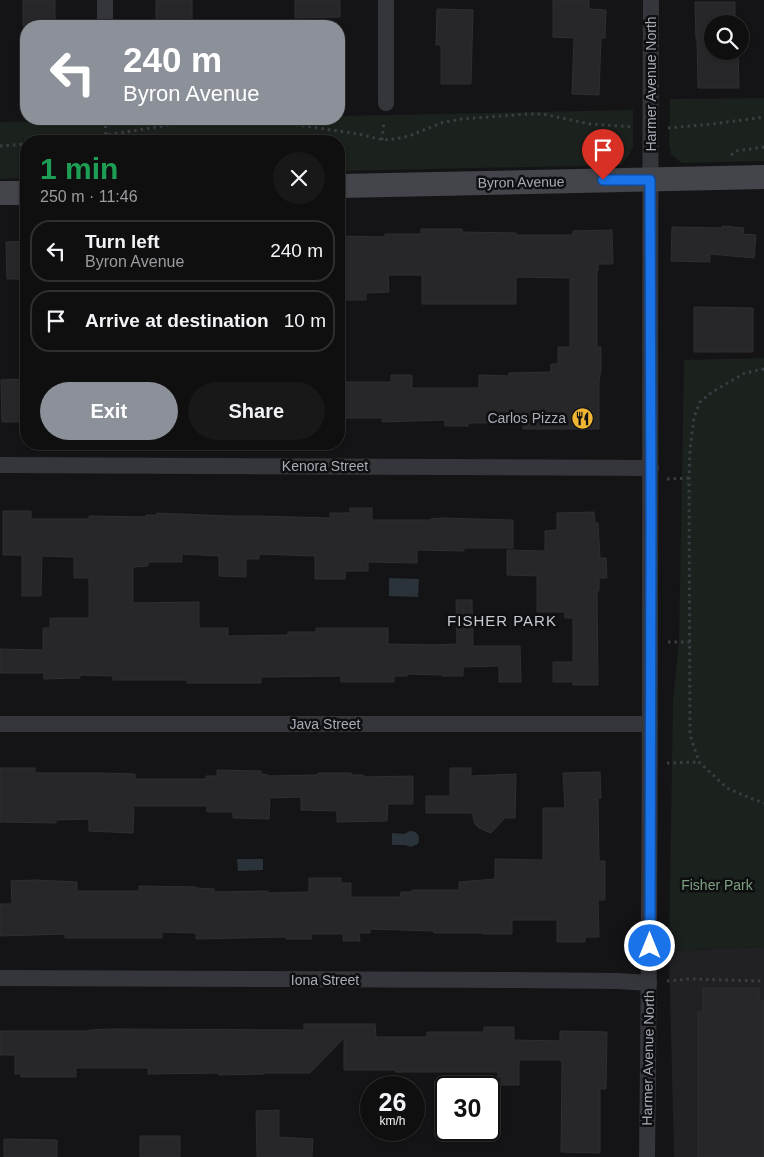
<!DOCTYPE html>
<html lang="en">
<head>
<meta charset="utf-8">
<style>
	body { margin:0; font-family:Helvetica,sans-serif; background:#181819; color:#f1f3f6; height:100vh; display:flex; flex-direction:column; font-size:19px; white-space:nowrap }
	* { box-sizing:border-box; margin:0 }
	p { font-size:16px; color:#9b9c9f }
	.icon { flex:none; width:28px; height:28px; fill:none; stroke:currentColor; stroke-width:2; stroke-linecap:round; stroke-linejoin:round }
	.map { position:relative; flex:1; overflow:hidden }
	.sheet { position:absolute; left:20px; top:135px; width:325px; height:315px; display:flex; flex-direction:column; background:#0f0f10; border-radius:20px; box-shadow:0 1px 4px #0004,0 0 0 1px #2f2f30 }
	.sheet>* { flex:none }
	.guide { position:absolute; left:20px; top:20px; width:325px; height:105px; border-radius:20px; box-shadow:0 1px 4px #0004,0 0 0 1px #2f2f30; background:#8c9099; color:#fff; overflow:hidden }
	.fabs { position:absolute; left:704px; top:15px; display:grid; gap:10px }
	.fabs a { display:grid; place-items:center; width:45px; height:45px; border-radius:50%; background:#0f0f10; box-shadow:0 1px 4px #0004,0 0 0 1px #2f2f30; font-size:25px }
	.speed { position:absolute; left:360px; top:1076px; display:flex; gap:10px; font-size:25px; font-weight:700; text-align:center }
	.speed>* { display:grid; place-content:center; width:65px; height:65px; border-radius:50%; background:#0f0f10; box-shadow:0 1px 4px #0004,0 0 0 1px #2f2f30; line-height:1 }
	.speed small { font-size:12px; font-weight:400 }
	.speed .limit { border:2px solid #111; border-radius:8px; background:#fff; color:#111 }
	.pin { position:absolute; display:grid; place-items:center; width:42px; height:42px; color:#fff; margin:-51px -21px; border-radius:50% 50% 50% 0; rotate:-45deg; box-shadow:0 0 5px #0007 }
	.pin .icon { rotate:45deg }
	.me { position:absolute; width:55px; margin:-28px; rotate:0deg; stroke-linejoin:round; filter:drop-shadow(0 0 4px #0008) }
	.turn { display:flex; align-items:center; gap:18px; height:105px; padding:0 20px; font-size:22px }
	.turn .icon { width:65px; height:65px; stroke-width:2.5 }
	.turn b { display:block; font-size:35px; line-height:42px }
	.round { display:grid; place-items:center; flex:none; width:52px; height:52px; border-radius:26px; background:#181819 }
	.head { display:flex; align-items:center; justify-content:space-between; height:85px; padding:0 20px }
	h1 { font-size:30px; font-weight:600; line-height:38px; color:#1e9e55 }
	.cta { display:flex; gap:10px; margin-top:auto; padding:10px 20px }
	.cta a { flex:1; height:58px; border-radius:30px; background:#8c9099; color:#fff; font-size:20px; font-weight:600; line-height:58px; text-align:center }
	.cta a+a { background:#181819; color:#f1f3f6 }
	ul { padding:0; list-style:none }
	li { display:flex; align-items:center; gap:15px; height:62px; margin:0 10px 8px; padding:0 10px; border:2px solid #2f2f30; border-radius:20px }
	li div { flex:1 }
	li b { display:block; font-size:19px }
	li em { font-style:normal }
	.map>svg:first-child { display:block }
	.built { fill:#212023 }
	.green { fill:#1b211c }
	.water { fill:#2b333a }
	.building { fill:#27272a; stroke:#2f2e32 }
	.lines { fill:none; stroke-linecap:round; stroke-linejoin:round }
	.path { stroke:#3b3d42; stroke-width:3; stroke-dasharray:2.5 4; stroke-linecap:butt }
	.street { stroke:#35363b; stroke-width:16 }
	.secondary { stroke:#43454b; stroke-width:24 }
	.route-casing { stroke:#114b97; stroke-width:12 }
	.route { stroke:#1a73e8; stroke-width:9 }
	.labels { text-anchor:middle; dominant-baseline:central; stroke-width:5; stroke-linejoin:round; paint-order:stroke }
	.street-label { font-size:14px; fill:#a6abb6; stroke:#0f0f11 }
	.poi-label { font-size:14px; fill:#a6abb6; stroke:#0f0f11; text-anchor:end }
	.park-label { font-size:14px; fill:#7da181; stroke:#0f0f11 }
	.neighbourhood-label { font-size:15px; letter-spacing:1px; fill:#c7cad2; stroke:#0f0f11 }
</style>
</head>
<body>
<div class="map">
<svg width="764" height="1157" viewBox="0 0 764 1157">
	<rect width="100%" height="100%" fill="#141416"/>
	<!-- built -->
	<path class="built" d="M764,947v210h-90l-5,-206z"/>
	<!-- green -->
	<g class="green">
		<path d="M764,98v63l-82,2 -11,-9 -2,-12 1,-43z"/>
		<path d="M633,110v37l-4,8 -8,10 -282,6v-30h-313v37l-26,1v-57l189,-3h150v-3z"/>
		<path d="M764,358v589l-95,4 4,-252 6,-57 5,-282z"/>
	</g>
	<!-- water -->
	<g class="water">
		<path d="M389,578l30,1 -1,18 -29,-1z"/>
		<path d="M410,831c6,0 9,3 9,9l-1,4 -7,3 -6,-2h-13v-12l12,1z"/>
		<path d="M237,859h26v11l-25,1z"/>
	</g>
	<!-- building -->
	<g class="building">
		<rect x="23" y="0" width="32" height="26"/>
		<rect x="156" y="0" width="36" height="22"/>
		<path d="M295,0h45v17l-45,1z"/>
		<path d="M553,0h36v9l17,1 -1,28h-4l-2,57 -27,-1 2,-56 -21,-1z"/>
		<path d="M695,2h40v22h-23v27h26l1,37h-41l-1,-49h-1z"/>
		<path d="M437,9l36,1 -2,74h-30v-39h-5z"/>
		<path d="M722,226l22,2 -1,6 13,1 -2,23 -44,-4v8l-39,-1 1,-34 50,1z"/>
		<path d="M421,229h41v3l54,1v2h57v-4l39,-1 1,34h-15v7h-1v76h4v23l-2,11v48h-76v-6h-55v3h-23v-6l-63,2v-4h-43v-36h52v-7h21v13h67v-13l30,1v-3l42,-1v-8h7v-17h12v-69l-54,-1v27h-94v-29h-34l1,17 -23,1v7h-27v-64l46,1v-3h36z"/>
		<path d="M26,241v27l-3,1 1,10h-17l-1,-37z"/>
		<path d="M694,307l59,1v44h-59z"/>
		<path d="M24,379l1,13h1v30h-24l-1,-42z"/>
		<path d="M350,508h22v12h59v-1l10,-1 72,2v28h-49v3l-47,-1v13l-49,-1v9h-23v8h-30v-23l-56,-2v5h-13v18l-27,-1v-20l-37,-2v8h-34v4l-15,1v36l66,-1v26h29v8l60,-1v-3h28v-4h72v16l46,1 23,-1 -1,-44h16l1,46h47l1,36h-22v-16l-36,1v9h-21v-1l-35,-1v2h-13v6h-53v-6l-80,1v6h-74v-3h-74v-4l-33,-1v3l-36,1v-6h-44v-24l43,1v-22h7v-10h39v-40h-15v-21l-32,-1 -1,40h-19v-41h-19v-44h28v8h58v-3l57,1v-2h11v-2l72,3h30l71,2v-5h20z"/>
		<path d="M594,512l1,11h3l2,35h6l1,20h-8v13h-2l1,94h-25v-3h-20v-20h20v-44h-8v-6h-28v-36l-30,-1v-25l38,1v-20l12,-1v-17z"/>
		<path d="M0,768h35v5h64l36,1v5h71v-3h11v-6l44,1v3l7,1 -1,1 51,-1v-2h33v2h13v2l49,-1v28h-25l-1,17 -50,1v-11l-36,-1v-13l-31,1 -1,21 -36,-1v-6h-26v-6h-73l-1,27 -44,-2v-12l-33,1v3l-56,-1z"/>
		<path d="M450,768h21v8l45,-2 -1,44h-10l-14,15 -12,-5 -4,-4 -3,-11h-46v-17h24z"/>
		<path d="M600,772l1,26h-3l1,63h6v39h-7l1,37h-14v5h-28v-22h-45v14h-29v-1h-49v-2l-64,-2v4h-11l1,8h-17v-7h-32l1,5h-26v-2l-90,2v-6l-34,-1v6h-97v-4l-65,2v-32h12l-1,-23 25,-1 41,2v9h62v-5l57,1v1l18,1v3l54,-1v2l41,-1v-14h32v5h10v14h49l1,-5h11v-2h47v-8l36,-3v-20l48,1v-52h22l-2,-35z"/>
		<path d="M703,988h56v13h5v156h-66v-145h5z"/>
		<path d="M304,1024h71l1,13h51v-5h57v-5h30v13l46,1v-10l47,1 -1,57h-6v64l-39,-1 1,-91h-2v-1h-41v25h-18v-8h-3v-5h-103v-2h-51v-32l-34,35h-46v1l-45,1v-2l-71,1v-6h-72v9h-55v-3h-6v-19h-15v-24h89v-1l24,-1 191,1z"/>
		<path d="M279,1110v27l34,2 -1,18h-55l-1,-46z"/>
		<rect x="140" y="1136" width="40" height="21"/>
		<path d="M4,1139l53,1v17h-53z"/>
	</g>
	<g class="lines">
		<!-- path -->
		<g class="path">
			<path d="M105,119l1,16"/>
			<path d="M257,119l102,15 23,6 13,-1 14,-3 32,-13 21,-4 66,-5h15l47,10 44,3"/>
			<path d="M668,128l45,-4 51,-7"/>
			<path d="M382,140l2,-19"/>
			<path d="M70,141l99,-16 58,-6"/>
			<path d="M0,146l26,-2"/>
			<path d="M731,155l5,-4 28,-4"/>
			<path d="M764,369l-19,4 -33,19 -12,10 -6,15 -4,33 -1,28 1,257 9,27 28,26 23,10 14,5"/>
			<path d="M667,479l22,-1"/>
			<path d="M668,642h22"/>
			<path d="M667,763l32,-1"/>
			<path d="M667,981l23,-2 74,2"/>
		</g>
		<!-- street -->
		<g class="street">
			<path d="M105,26v-26"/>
			<path d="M386,103v-103"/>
			<path d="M0,465l651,3"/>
			<path d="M0,724h650"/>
			<path d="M0,978l513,2 105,1 31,2"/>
			<path d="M647,1157c5,-386 2,-771 4,-1157"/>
		</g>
		<!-- secondary -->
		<g class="secondary">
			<path d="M339,186l425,-9"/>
			<path d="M0,193h26"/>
		</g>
	</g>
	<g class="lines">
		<defs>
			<path id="route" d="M603,180h47l1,336 -1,430"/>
		</defs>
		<!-- route casing -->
		<use href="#route" class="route-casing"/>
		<!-- route -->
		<use href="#route" class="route"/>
	</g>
	<!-- icons -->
	<defs>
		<symbol id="restaurant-disc" viewBox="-11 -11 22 22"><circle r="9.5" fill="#f0b633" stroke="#0f0f11"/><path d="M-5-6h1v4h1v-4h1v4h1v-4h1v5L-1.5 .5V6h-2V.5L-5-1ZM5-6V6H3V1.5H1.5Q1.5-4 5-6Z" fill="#111"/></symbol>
	</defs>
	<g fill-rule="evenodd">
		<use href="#restaurant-disc" x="570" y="406" width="25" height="25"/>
	</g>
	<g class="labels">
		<!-- street labels -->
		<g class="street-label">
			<text transform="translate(651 84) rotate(-90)">Harmer Avenue North</text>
			<text transform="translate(521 182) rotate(-1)">Byron Avenue</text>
			<text x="325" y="466">Kenora Street</text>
			<text x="325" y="724">Java Street</text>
			<text x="325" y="980">Iona Street</text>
			<text transform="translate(648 1058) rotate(-89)">Harmer Avenue North</text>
		</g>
		<!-- poi labels -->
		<g class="poi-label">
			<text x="566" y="418">Carlos Pizza</text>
		</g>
		<!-- park labels -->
		<g class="park-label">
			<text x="717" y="885">Fisher Park</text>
		</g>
		<!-- neighbourhood labels -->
		<g class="neighbourhood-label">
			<text x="502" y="620">FISHER PARK</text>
		</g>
	</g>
</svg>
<div class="fabs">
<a><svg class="icon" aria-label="search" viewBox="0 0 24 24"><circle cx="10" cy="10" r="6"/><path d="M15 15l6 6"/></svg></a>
</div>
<div class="speed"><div>26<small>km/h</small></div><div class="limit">30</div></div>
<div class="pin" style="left:603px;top:180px;background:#d93025"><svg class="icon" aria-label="arrive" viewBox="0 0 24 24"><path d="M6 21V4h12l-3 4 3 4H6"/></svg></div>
<svg class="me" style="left:650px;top:946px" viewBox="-20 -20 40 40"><circle r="17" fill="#1a73e8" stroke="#fff" stroke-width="3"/><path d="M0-11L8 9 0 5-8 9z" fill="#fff"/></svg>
<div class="guide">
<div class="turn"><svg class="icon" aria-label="left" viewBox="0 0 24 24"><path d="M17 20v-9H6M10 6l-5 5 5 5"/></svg><div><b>240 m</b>Byron Avenue</div></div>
</div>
<section class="sheet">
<div class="head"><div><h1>1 min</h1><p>250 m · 11:46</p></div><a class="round"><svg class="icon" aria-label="close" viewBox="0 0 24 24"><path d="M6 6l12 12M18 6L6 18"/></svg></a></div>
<ul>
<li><svg class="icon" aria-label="left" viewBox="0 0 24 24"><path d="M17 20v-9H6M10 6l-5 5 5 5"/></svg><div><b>Turn left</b><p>Byron Avenue</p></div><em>240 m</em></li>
<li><svg class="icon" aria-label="arrive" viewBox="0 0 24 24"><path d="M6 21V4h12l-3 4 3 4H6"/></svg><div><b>Arrive at destination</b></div><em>10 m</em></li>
</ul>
<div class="cta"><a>Exit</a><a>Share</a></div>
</section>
</div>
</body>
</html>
